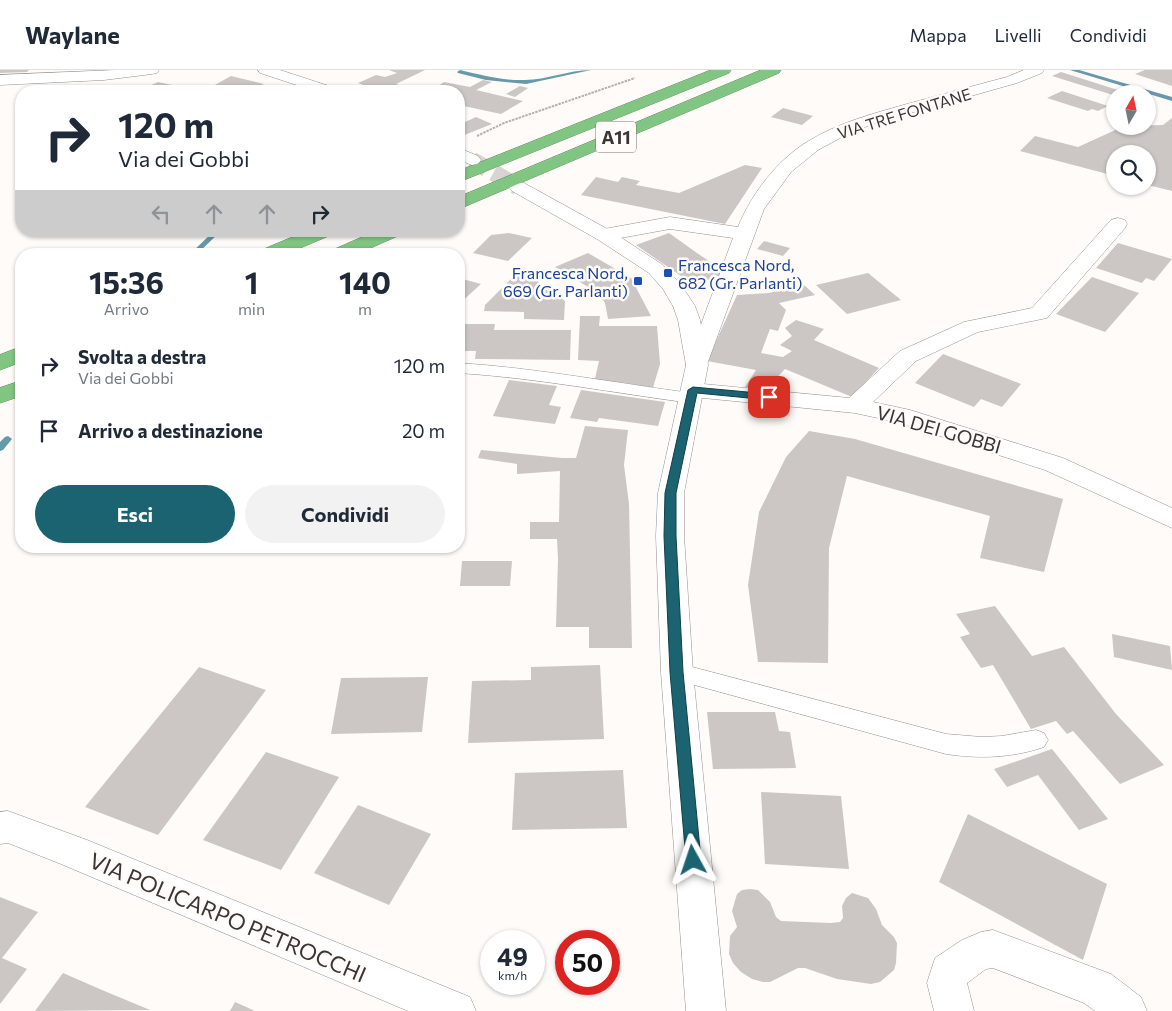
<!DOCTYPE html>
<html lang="it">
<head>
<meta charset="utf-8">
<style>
	body { margin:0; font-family:Commissioner,sans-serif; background:#f2f2f3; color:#1f2937; height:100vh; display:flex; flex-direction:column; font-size:19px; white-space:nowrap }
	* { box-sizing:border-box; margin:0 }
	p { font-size:16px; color:#747a83 }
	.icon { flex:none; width:28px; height:28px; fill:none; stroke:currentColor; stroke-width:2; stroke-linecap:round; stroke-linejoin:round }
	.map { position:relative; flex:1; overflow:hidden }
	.drawer { position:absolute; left:15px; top:178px; width:450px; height:305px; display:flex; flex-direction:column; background:#fff; border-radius:20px; box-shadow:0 1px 4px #0004 }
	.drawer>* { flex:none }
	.guide { position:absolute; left:15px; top:15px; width:450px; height:152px; border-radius:20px; box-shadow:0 1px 4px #0004; background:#fff; color:#1f2937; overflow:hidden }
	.needle { width:32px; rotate:9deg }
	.controls { position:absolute; left:1106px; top:15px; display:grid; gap:10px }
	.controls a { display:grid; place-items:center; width:50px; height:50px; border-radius:50%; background:#fff; box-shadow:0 1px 4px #0004; font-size:25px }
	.speed { position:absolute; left:480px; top:860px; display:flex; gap:10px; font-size:25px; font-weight:700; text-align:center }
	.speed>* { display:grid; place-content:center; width:65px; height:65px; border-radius:50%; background:#fff; box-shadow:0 1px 4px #0004; line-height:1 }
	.speed small { font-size:12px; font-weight:400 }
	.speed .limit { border:8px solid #d22; background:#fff; color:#111 }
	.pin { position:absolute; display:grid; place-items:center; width:42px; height:42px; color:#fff; margin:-21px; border-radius:10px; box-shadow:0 2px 8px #0006 }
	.me { position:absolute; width:55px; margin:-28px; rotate:355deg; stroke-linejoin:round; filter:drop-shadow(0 0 4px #0008) }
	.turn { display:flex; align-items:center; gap:18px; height:105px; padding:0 20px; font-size:22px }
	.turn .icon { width:65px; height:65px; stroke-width:2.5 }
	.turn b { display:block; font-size:35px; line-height:42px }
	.lanes { display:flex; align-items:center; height:48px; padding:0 20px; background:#0003; justify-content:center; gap:25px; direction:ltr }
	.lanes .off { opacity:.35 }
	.eta { display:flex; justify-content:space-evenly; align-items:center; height:85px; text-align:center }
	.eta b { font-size:30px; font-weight:700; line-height:35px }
	.button { display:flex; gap:10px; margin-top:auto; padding:10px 20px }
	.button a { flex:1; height:58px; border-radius:30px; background:#1b6371; color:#fff; font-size:20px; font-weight:700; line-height:58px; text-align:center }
	.button a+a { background:#f2f2f3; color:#1f2937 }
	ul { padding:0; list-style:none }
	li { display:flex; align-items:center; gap:15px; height:65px; padding:0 20px }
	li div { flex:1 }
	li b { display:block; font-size:19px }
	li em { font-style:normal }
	header { display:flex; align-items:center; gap:30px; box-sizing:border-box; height:70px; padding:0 25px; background:#fff; border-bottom:1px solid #e0e1e3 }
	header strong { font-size:24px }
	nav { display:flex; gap:28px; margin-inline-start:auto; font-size:18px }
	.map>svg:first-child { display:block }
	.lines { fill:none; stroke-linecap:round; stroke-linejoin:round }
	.stream { fill:#669aaa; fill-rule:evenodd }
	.building { fill:#ccc7c5 }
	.secondary-tunnel { stroke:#d7d4d1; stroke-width:17; stroke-dasharray:17 8; stroke-linecap:butt }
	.service-casing { stroke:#94908d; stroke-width:1 }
	.minor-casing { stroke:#94908d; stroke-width:1 }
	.secondary-casing { stroke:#94908d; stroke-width:1 }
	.motorway-casing { stroke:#679467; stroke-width:1 }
	.path { stroke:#b4b1af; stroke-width:2; stroke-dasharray:2.5 1; stroke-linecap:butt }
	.service { fill:#fff; fill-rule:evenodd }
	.minor { fill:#fff; fill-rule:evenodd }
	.secondary { fill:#fff; fill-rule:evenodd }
	.motorway { fill:#80c682; fill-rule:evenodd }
	.route { fill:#1b6371; stroke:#124049 }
	.transit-dot { fill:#1a4fb4; stroke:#fffbf8; stroke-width:2 }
	.labels { text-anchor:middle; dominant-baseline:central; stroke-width:5; stroke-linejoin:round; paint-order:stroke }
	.far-street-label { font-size:16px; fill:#393736; stroke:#fffbf8 }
	.far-transit-label { font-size:16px; fill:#164399; stroke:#fffbf8; text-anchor:start }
	.shield { fill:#fffbf8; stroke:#747270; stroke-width:1 }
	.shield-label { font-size:18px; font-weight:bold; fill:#393736 }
	.street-label { font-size:19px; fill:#393736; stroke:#fffbf8 }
	.near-street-label { font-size:22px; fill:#393736; stroke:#fffbf8 }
</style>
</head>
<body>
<header>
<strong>Waylane</strong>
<nav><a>Mappa</a><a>Livelli</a><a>Condividi</a></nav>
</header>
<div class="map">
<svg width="1172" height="941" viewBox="0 0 1172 941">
	<rect width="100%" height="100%" fill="#fffbf8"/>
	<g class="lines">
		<!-- stream -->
		<g class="stream">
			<path d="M460,0c21,5 44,11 65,10 22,0 43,-10 66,-10l-65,14 -40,-4 -28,-7 -1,-1z"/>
			<path d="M1070,0h9l93,27v4z"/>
			<path d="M214,161h7l-24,23h-7z"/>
			<path d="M8,366l4,3 -9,11 -3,1v-9l5,-5z"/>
		</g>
	</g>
	<!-- building -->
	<g class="building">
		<path d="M0,0h29l-2,2 -27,1z"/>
		<path d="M389,0h36l-29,14 21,7h-37l-22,-8 18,-8 9,2 12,-4z"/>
		<path d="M1145,0h27v16l-37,-12z"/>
		<path d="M1061,2l60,19 -8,4 -61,-19z"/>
		<path d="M231,6l33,8 -14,7h-46z"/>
		<path d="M483,10l9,2 -16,8 47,11 -22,13 -42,-9v-14h-28l13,-9 26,5z"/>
		<path d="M158,12l28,6 -7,3h-41z"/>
		<path d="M520,16l8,2 -13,9 -9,-3z"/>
		<path d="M1062,21l46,15 -10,5 -6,-2 -4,2 -41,-13z"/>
		<path d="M783,38l30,8 -11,9 -31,-8z"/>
		<path d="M476,47l16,7 -30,12 -3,-1v-16l6,3z"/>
		<path d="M1172,48v73l-24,-6v-31h-33v22l-95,-25 15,-15 43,11 46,-21 39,-1z"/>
		<path d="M745,95l17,3 -37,56 -144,-29 15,-18 22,5 4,-5 18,4 -4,4 43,8z"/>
		<path d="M509,163l23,5 -24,23 -35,-8 18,-18z"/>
		<path d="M669,163l28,20 30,20 -33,12 -58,-40z"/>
		<path d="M764,171l26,7 -7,8 -26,-7z"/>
		<path d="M1118,173l54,16 -18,22 -8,-3 -4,5 -46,-15z"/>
		<path d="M588,183l43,25 20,38 -43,3 -3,-16 -7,-10 -43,-26z"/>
		<path d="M525,202l40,29 -1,19 -40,-1v-7l-40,-1 1,-6 32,-32z"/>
		<path d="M868,203l33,27 -54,14 -31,-29z"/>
		<path d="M1092,207l47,16 -34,39 -49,-18z"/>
		<path d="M459,208l22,6 -22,20z"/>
		<path d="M804,215l11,10 -36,8 7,7 -8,21 -8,-2 -9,24 22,4 9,-6 -12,-6 12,-9 -7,-8 11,-8 28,9 -10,11 65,28 -27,29 -67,-28 -21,22 -19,-4 11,-17 -49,-9 30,-66 32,-2z"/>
		<path d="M580,246h20l-1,10h58l3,38 -8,27 -58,-8 5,-22 -21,-1z"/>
		<path d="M459,254h36l-1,6h77l-1,30 -95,-1 1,-8h-17z"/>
		<path d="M943,284l78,30 -19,23 -21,-8 -7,8 -59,-24z"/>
		<path d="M509,310l48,6 -8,19 12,2 -6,17 -62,-8z"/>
		<path d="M581,320l84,12 -7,24 -59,-8 -2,4 -27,-4z"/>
		<path d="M585,356l43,4 -4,35 5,39 3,144h-43v-21h-33l2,-68 -1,-20h-27v-17h29l1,-51 -43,3v-10l-39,-6 3,-8 81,8h14z"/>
		<path d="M809,361l46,8 208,60 -19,73 -64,-14 10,-42 -143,-40 -18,72 -1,115 -70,-1 -10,-77 11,-73 27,-55z"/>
		<path d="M462,491h50l-2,25h-50z"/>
		<path d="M995,536l37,50 32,-9 52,67 48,51 -44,19 -47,-53 -6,3 -11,-13 -25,8 -38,-64 -12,3 -21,-31 10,-3 -14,-20z"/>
		<path d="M1112,564l58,12 2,24 -58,-13z"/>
		<path d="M600,595l4,74 -136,4 4,-62 59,-1v-13z"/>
		<path d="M199,597l67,23 -108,145 -73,-28z"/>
		<path d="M428,607l-6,55 -91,2 10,-56z"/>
		<path d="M707,642h68l4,19 11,1 6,36 -83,1z"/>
		<path d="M1052,679l56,70 -29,11 -41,-55 -31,12 -13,-18z"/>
		<path d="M266,682l73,25 -58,93 -78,-30z"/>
		<path d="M623,700l4,58 -115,2 3,-57z"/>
		<path d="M761,722l80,4 8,73 -84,-5z"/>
		<path d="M358,735l73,29 -42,71 -75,-32z"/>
		<path d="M968,744l139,70 -24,76 -144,-78z"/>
		<path d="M750,819l8,1 12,12 6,15 5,4 50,2 9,-1 3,-4 -1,-12 4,-8 6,-5 16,5 8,11 6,16 12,12 3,6 -1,20 -2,7 -14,12 -9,2 -34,-5 -32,-11h-7l-28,14h-7l-11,-3 -11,-7 -8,-9 -4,-9 1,-18 7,-9 -5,-16 5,-17 5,-4z"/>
		<path d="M0,827l38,15 -36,46 25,11 -27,35z"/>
		<path d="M63,903l39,17 48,20 -115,1z"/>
		<path d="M235,932l20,9h-25z"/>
	</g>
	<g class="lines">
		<!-- secondary-tunnel -->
		<path class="secondary-tunnel" d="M472,90l46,27"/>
		<defs>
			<g id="service">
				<path d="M459,293c78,5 155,20 232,30l6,1 3,4 -3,4 -6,1c-77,-10 -154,-25 -232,-30z"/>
				<path d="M677,593l269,71 36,3 20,-1 34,-6 8,3 4,7 -4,7c-32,11 -65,12 -98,7l-277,-76 -3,-6 3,-6z"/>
			</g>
			<g id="minor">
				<path d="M116,0h43l-2,3 -5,1 -48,6 -104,5v-10z"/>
				<path d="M1024,0h20l-2,3 -25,10 -135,38 -29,10 -35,19 -27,22 -27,37 -59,161 -8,2 -8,-2 -3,-5 47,-127 -63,-9 -66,12 -7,-2 -3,-4 3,-4 7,-2 66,-12 68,10c13,-32 38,-66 69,-85 30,-19 65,-28 100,-38 33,-9 66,-18 100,-27z"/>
				<path d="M1118,148l7,2 2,4 -2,4 -78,90 -69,14 -62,29 -43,41 37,8 153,48 109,50v20l-127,-58 -149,-48 -41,-9 -162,-16 -8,-2 -4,-5 4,-5 8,-2 156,15 51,-47 64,-29 68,-14 79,-88z"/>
				<path d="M993,860l118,44 30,23 6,14h-52l-11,-8 -91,-35 -7,1 -19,14 7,28h-40l-7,-28 8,-25 27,-18 19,-8z"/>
			</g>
			<g id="secondary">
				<path d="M258,0h22l55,18 3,3h-23l-55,-18z"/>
				<path d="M459,78l19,8 3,4 -3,4 -6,1 -13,-5z"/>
				<path d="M518,112l6,1 87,48 52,34 19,21 13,20 5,14 8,45 -24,128v43l9,136 33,339h-40l-25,-339 -5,-136 2,-43 28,-128 -8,-45 -5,-14 -10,-17 -14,-16 -52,-34 -85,-48 -3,-4 3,-4z"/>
				<path d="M8,741l79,29 383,157 6,14h-68l-347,-147 -53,-21 -8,1v-32z"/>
			</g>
			<g id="motorway">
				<path d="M711,0h20l-2,3 -270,109v-11z"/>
				<path d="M761,0h20l-2,3 -320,136v-12z"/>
				<path d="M307,161h26l-2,4 -45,19h-27l3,-4z"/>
				<path d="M376,161h26l-2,4 -43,19h-27l3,-4z"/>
				<path d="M21,277v15l-21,8v-15z"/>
				<path d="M21,311v15l-21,7v-15z"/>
			</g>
		</defs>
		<!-- service casing -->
		<use href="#service" class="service-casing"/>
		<!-- minor casing -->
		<use href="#minor" class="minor-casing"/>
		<!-- secondary casing -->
		<use href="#secondary" class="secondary-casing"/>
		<!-- motorway casing -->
		<use href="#motorway" class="motorway-casing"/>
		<!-- path -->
		<path class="path" d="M477,66l27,-13 131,-45"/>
		<!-- service -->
		<use href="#service" class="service"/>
		<!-- minor -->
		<use href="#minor" class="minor"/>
		<!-- secondary -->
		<use href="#secondary" class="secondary"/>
		<!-- motorway -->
		<use href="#motorway" class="motorway"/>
	</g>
	<!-- route -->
	<path class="route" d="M693,317l76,7 5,3 -5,3 -72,-7 -21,100v43l7,136 18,188 -3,5 -5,2 -5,-2 -2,-5 -16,-188 -6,-136 1,-43 23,-103z"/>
	<!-- markers -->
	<g class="transit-dot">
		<rect x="663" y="198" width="10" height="10" rx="2.5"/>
		<rect x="633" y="206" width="10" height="10" rx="2.5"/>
	</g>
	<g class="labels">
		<!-- far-street labels -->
		<g class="far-street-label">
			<text transform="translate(904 43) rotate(-17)">VIA TRE FONTANE</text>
		</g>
		<!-- far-transit labels -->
		<g class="far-transit-label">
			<text x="678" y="194">Francesca Nord,<tspan x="678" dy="18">682 (Gr. Parlanti)</tspan></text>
			<text x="628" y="202" text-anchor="end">Francesca Nord,<tspan x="628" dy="18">669 (Gr. Parlanti)</tspan></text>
		</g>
		<!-- shield labels -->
		<rect class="shield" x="596" y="51.5" width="40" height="31" rx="4"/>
		<g class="shield-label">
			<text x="616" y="67">A11</text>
		</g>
		<!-- street labels -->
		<g class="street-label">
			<text transform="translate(939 359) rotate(16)">VIA DEI GOBBI</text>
		</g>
		<!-- near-street labels -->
		<g class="near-street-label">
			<text transform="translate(228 847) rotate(23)">VIA POLICARPO PETROCCHI</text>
		</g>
	</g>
</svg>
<div class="controls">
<a><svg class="needle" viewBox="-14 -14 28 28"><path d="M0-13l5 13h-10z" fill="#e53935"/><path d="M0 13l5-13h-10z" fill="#747a83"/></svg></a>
<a><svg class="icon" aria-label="search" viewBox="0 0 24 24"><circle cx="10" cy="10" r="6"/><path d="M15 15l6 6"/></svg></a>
</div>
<div class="speed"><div>49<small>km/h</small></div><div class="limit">50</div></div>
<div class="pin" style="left:769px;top:327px;background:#d93025"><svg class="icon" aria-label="arrive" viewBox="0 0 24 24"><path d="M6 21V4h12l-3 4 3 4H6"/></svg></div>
<svg class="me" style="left:693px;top:790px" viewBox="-20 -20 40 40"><path d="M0-17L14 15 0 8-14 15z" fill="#1b6371" stroke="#fff" stroke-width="4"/></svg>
<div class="guide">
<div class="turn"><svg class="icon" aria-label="right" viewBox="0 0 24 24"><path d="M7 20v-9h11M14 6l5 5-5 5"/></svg><div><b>120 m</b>Via dei Gobbi</div></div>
<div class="lanes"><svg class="icon off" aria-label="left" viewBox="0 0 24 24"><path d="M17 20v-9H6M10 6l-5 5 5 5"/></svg><svg class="icon off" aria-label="ahead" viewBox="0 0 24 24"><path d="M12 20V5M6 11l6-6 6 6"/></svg><svg class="icon off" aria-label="ahead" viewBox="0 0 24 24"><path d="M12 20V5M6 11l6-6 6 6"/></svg><svg class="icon" aria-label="right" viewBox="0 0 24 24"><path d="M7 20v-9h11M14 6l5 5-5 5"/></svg></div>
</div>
<section class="drawer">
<div class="eta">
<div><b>15:36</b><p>Arrivo</p></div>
<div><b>1</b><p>min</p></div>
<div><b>140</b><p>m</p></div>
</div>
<ul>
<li><svg class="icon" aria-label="right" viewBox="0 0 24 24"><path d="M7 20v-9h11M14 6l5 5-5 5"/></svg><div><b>Svolta a destra</b><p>Via dei Gobbi</p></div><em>120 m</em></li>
<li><svg class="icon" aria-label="arrive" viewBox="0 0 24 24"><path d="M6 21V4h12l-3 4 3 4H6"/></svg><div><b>Arrivo a destinazione</b></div><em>20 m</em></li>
</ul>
<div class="button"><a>Esci</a><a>Condividi</a></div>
</section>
</div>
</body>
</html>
